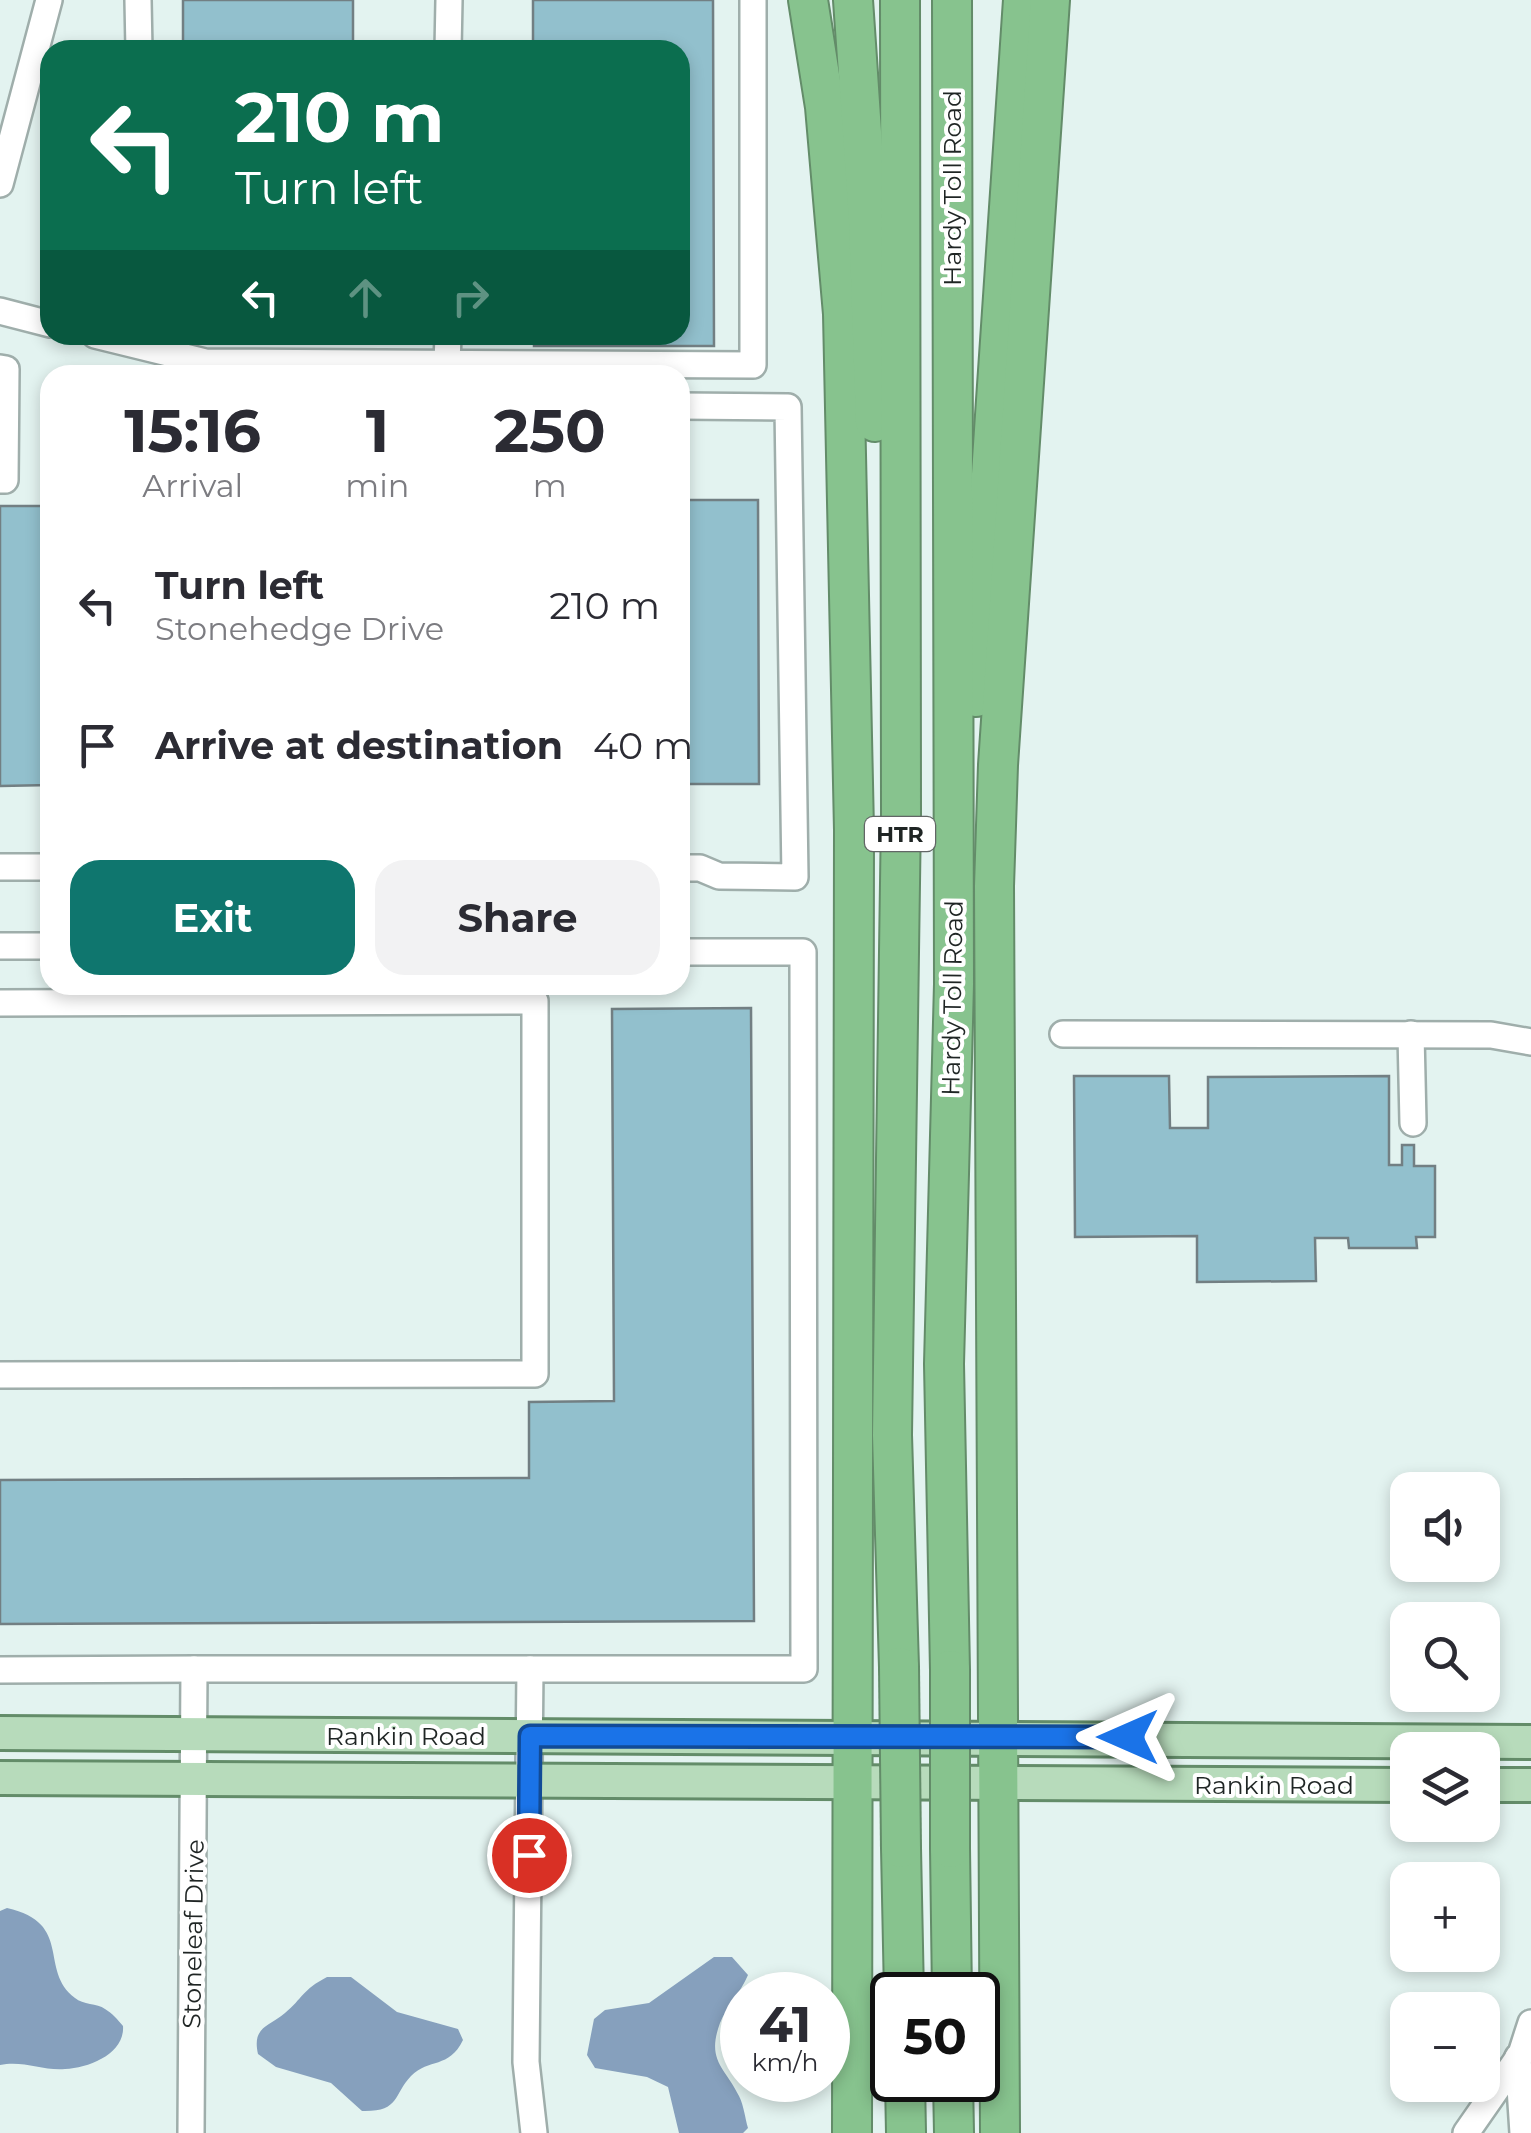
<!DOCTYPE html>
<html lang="en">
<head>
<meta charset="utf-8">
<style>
	body { margin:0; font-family:Montserrat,sans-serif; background:#f2f2f3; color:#2b2b33; height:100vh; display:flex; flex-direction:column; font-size:38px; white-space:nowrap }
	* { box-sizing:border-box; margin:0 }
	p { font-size:32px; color:#7c7c81 }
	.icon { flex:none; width:55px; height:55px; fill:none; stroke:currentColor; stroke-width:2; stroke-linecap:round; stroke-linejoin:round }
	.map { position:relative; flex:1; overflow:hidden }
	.side { position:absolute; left:40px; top:365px; width:650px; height:630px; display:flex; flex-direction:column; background:#fff; border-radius:30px; box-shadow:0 5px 15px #0003 }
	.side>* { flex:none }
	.banner { position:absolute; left:40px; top:40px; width:650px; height:305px; border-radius:30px; box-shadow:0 5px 15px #0003; background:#0b6e4f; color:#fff; overflow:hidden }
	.buttons { position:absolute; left:1390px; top:1472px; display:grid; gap:20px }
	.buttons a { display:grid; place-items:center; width:110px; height:110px; border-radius:20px; background:#fff; box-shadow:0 5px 15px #0003; font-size:50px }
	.speed { position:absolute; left:720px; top:1972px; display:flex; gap:20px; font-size:50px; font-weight:700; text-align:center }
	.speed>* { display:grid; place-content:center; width:130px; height:130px; border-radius:50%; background:#fff; box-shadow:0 5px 15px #0003; line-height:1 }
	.speed small { font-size:25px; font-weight:400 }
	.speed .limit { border:5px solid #111; border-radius:15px; background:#fff; color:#111 }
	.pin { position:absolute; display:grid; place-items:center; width:85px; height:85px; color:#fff; margin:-42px; border:5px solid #fff; border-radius:50%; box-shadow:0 2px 10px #0007 }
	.me { position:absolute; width:110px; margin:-55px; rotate:270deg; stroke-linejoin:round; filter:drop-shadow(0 0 8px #0008) }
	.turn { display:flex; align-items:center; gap:35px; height:210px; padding:0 30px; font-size:45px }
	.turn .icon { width:130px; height:130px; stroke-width:2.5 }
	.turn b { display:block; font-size:70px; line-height:85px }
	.lanes { display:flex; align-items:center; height:95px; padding:0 30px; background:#0003; justify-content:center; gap:50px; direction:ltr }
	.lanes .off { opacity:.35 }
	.eta { display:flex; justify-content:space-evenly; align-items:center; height:170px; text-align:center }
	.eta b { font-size:60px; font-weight:700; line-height:70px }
	.action { display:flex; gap:20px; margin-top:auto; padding:20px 30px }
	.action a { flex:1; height:115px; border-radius:30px; background:#0f766e; color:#fff; font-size:40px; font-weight:700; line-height:115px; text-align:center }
	.action a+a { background:#f2f2f3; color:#2b2b33 }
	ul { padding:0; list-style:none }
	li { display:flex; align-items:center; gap:30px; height:140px; padding:0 30px }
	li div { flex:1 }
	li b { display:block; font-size:38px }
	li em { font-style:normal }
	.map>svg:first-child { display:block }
	.water { fill:#86a0bd }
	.building { fill:#92c0cd; stroke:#727f83; stroke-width:2.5 }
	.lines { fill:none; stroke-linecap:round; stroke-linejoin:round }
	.minor-casing { stroke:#9faeab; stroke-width:30 }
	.major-casing { stroke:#638c69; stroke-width:38 }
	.highway-casing { stroke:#638c69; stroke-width:42 }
	.minor { stroke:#fff; stroke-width:25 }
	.major { stroke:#b7dbbb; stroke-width:32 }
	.highway { stroke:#87c38e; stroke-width:38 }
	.highway-bridge-casing { stroke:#638c69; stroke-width:42; stroke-linecap:butt }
	.highway-bridge { stroke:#87c38e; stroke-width:38 }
	.route-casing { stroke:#114b97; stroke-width:25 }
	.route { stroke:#1a73e8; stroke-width:18 }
	.labels { text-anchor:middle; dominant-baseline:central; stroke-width:8; stroke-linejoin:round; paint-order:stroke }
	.shield { fill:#fff; stroke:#626666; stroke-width:2.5 }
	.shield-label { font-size:22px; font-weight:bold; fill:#1f2524 }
	.street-label { font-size:25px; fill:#1f2524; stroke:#fff }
</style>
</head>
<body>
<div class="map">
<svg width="1531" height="2133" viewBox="0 0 1531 2133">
	<rect width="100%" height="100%" fill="#e3f3f0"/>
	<!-- water -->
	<g class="water">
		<path d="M7,1908c67,15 31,62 68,90 8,7 22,5 30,11 7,4 13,11 18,17 2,27 -33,42 -58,43 -22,2 -42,-9 -65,-4v-154z"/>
		<path d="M714,1957h18l16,18c-7,17 -22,33 -28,48 -14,38 5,44 19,73 5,10 6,22 9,32l-5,5h-64l-11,-46 -21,-10 -52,-9 -8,-13 7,-36 11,-9 44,-7z"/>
		<path d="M327,1977h24l46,35 61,17 5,11c-14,29 -34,18 -52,36 -18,19 -11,36 -49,35l-31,-28 -55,-16 -18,-13c-6,-27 10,-27 27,-41 18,-15 17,-23 42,-36z"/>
	</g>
	<!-- building -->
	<g class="building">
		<rect x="183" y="0" width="170" height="50"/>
		<path d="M533,0h180l1,346h-180v-11h146v-285h-147z"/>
		<path d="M680,500h78l1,284h-79z"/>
		<path d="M0,506h50v279l-50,1z"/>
		<path d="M751,1008l3,613 -754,3v-144l529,-2v-76l85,-1 -2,-392z"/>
		<path d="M1074,1076h95l1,52h38v-51l181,-1v89h13v-20h12v21h21v71h-19l1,11h-68l-1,-10h-33l1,43 -119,1v-46l-122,1z"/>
	</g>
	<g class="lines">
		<defs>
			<g id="minor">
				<path d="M138,0l1,50"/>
				<path d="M448,50l1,-50"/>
				<path d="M0,184l49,-184"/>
				<path d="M0,311l50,13"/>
				<path d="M95,335l110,27 548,3v-365"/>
				<path d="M447,364l1,-29"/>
				<path d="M0,368l6,1 -1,111h-5"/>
				<path d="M680,406l108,1 7,470 -76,-1 -19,-8h-20"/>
				<path d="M0,867h50"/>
				<path d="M0,946h50"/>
				<path d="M0,1003l535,-2v373l-535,1"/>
				<path d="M1063,1034l428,1 40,7"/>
				<path d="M1411,1034l2,89"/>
				<path d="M530,1669l-4,393 8,71"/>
				<path d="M0,1670l194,-1"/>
				<path d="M1518,2057l5,76"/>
				<path d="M191,2133l3,-464h610l-1,-717h-123"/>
				<path d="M1466,2133l55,-79 10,-31"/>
			</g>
			<g id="major">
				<path d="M0,1733l1531,9"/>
				<path d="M0,1778l1408,7"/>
				<path d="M1482,1785h49"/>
			</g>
			<g id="highway">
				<path d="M808,0l17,107 18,207 11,516 -2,1303"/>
				<path d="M853,0l15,220 7,202"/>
				<path d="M976,697l47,-697"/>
				<path d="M899,1667l-7,-232 9,-621 -1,-814"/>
				<path d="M950,1670l-6,-306 10,-380 -2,-984"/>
				<path d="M901,1848l3,147"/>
				<path d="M950,1848l2,147"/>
				<path d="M905,2080l1,53"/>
				<path d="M953,2080l1,53"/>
				<path d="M1000,2133l-6,-1247 4,-121 52,-765"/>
			</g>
		</defs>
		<!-- minor casing -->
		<use href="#minor" class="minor-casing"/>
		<!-- major casing -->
		<use href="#major" class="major-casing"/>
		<!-- highway casing -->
		<use href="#highway" class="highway-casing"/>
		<!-- minor -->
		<use href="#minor" class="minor"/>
		<!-- major -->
		<use href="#major" class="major"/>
		<!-- highway -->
		<use href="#highway" class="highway"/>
		<defs>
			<g id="highway-bridge">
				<path d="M899,1667l2,181"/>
				<path d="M950,1848v-178"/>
			</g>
		</defs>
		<!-- highway-bridge casing -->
		<use href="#highway-bridge" class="highway-bridge-casing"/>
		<!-- highway-bridge -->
		<use href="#highway-bridge" class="highway-bridge"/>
	</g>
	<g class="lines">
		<defs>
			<path id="route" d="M529,1855l1,-119 598,1"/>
		</defs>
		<!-- route casing -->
		<use href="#route" class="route-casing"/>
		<!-- route -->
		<use href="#route" class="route"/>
	</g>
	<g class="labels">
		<!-- shield labels -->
		<rect class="shield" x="865" y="817" width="70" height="34" rx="8"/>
		<g class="shield-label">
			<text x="900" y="834">HTR</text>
		</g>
		<!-- street labels -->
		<g class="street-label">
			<text transform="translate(952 188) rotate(-90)">Hardy Toll Road</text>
			<text transform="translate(952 998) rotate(-89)">Hardy Toll Road</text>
			<text x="406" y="1736">Rankin Road</text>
			<text x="1274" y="1785">Rankin Road</text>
			<text transform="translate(193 1934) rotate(-89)">Stoneleaf Drive</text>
		</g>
	</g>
</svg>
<div class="buttons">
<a><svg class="icon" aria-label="sound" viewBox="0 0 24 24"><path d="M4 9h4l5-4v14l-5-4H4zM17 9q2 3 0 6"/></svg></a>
<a><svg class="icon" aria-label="search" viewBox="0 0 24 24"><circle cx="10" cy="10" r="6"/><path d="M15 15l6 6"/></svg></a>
<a><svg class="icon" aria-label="layers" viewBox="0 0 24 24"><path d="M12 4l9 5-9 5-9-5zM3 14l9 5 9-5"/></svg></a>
<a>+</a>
<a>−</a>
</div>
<div class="speed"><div>41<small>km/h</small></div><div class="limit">50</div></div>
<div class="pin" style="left:529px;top:1855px;background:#d93025"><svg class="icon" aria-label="arrive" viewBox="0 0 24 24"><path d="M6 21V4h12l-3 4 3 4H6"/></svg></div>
<svg class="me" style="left:1128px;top:1737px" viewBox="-20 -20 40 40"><path d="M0-17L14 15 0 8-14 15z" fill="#1a73e8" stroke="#fff" stroke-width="4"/></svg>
<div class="banner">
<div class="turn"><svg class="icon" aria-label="left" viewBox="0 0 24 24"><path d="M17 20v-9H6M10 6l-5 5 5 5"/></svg><div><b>210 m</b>Turn left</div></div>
<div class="lanes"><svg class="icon" aria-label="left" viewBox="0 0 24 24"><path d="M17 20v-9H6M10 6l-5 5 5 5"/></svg><svg class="icon off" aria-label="ahead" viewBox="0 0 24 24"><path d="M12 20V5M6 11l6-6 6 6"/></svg><svg class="icon off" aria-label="right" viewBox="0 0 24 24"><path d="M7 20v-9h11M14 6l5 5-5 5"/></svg></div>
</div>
<section class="side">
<div class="eta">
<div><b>15:16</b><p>Arrival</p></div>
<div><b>1</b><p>min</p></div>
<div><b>250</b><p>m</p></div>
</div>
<ul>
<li><svg class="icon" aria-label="left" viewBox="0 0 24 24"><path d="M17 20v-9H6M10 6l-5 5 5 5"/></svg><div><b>Turn left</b><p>Stonehedge Drive</p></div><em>210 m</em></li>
<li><svg class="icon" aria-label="arrive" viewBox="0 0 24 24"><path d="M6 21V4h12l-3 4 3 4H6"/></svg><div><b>Arrive at destination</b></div><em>40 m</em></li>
</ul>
<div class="action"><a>Exit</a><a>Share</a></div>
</section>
</div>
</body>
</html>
